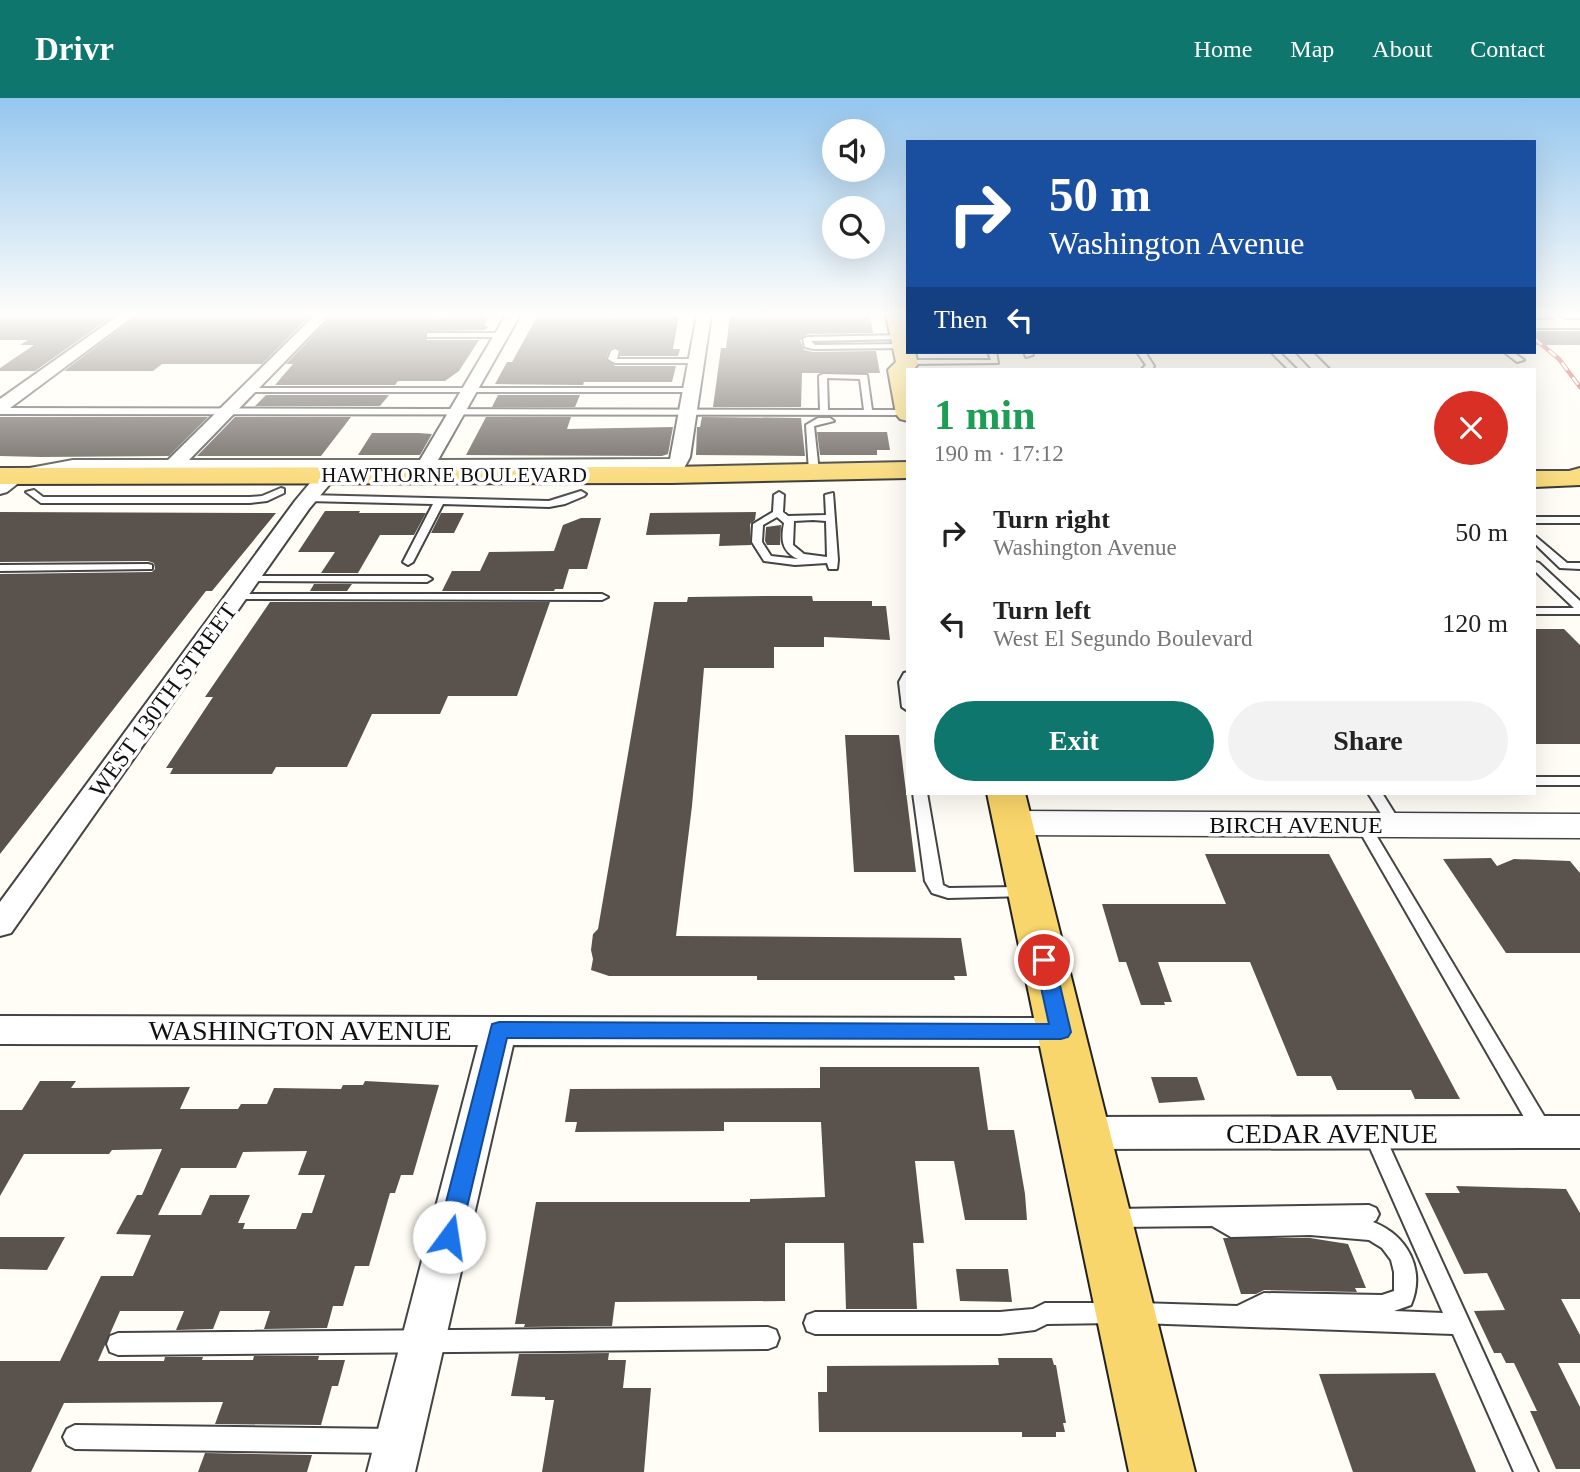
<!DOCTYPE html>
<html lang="en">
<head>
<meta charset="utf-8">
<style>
	body { margin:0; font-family:Georgia,serif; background:#f2f2f2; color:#222; height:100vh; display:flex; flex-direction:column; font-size:26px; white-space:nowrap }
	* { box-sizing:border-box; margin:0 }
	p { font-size:23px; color:#767676 }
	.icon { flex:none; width:38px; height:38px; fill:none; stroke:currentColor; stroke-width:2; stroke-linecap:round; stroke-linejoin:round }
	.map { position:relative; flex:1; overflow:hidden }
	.sheet { position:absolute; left:906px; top:270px; width:630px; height:427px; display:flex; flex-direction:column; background:#fff; border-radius:0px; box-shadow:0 7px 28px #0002 }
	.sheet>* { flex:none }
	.hud { position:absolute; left:906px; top:42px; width:630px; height:214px; border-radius:0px; box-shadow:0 7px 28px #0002; background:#1a4fa0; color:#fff; overflow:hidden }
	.tools { position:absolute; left:822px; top:21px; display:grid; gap:14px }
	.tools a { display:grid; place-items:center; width:63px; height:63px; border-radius:50%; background:#fff; box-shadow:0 7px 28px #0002; font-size:35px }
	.pin { position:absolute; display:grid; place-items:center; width:60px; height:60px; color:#fff; margin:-30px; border:4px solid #fff; border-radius:50%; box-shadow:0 2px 7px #0007 }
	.me { position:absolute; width:77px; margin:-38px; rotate:14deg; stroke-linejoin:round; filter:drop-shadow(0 0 5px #0008) }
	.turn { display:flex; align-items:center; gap:24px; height:147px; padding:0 28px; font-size:32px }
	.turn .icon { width:91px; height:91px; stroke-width:2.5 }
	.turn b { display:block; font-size:49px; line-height:60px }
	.then { display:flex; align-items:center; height:66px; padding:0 28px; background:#0003; gap:14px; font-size:26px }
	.round { display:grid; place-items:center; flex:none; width:74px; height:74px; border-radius:37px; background:#f2f2f2 }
	.headline { display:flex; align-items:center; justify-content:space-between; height:119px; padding:0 28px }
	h1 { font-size:42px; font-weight:700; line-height:52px; color:#1e9e55 }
	.primary-button { display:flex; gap:14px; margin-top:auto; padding:14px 28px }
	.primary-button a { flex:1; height:80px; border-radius:42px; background:#0f766e; color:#fff; font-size:28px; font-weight:700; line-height:80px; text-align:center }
	.primary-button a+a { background:#f2f2f2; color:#222 }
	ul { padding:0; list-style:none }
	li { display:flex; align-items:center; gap:21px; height:91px; padding:0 28px }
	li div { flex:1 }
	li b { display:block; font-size:26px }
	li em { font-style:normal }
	header { display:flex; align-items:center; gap:42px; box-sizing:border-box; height:98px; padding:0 35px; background:#0f766e; color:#fff }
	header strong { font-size:33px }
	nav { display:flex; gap:38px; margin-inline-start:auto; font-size:24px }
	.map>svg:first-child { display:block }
	.building { fill:#5a524d; fill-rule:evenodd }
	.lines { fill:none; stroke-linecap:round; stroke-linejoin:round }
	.service-casing { stroke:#444; stroke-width:4 }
	.minor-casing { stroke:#444; stroke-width:4 }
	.tertiary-casing { stroke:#444; stroke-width:3 }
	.primary-casing { stroke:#222; stroke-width:4 }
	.service { fill:#fff; fill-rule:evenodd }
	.minor { fill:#fff; fill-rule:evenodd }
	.tertiary { fill:#fff; fill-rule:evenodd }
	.primary { fill:#f9d66b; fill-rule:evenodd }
	.rail-casing { stroke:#c4262e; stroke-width:4.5 }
	.rail { stroke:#fff; stroke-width:2.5; stroke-dasharray:9; stroke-linecap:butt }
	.route { fill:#1a73e8; stroke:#114b97; stroke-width:2 }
	.labels { text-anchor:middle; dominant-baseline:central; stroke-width:7; stroke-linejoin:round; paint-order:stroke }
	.far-street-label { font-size:21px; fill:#111; stroke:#fff }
	.street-label { font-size:24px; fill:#111; stroke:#fff }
	.near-street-label { font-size:28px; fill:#111; stroke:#fff }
</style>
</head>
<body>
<header>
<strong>Drivr</strong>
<nav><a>Home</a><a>Map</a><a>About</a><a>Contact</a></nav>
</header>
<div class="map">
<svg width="1580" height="1374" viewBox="0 0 1580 1374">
	<rect width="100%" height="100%" fill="#fffdf5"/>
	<!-- building -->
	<g class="building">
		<path d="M0,217h114l-79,56h-35v-3l34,-23h-14l8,-5h-28z"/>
		<path d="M138,217h173l-49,49h-100l-9,7h-89z"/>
		<path d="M333,217l119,3 3,-3h30l-2,3 5,1 -4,7h5l-4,4 -60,1 2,9h52l-20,31 -14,10h-47l-3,4h-120l18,-21h-7z"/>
		<path d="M538,217h72l-1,3 70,-3 -6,34h7l-2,7h-58l1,-6 -7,-3 -5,3 -3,8 9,8h61l-4,16h-88l-1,3 -88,-1 12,-22h5z"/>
		<path d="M730,217h140l3,18 -66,1 -7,6 4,10 9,2 63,-1 4,22h-78l-1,34h-88l8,-59h5z"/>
		<rect x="1535" y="233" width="45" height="14"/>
		<path d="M266,297h123l-9,11h-125z"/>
		<path d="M498,297h82l-5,12h-83z"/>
		<path d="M0,319h208l-39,39 -128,1 -41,-1z"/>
		<path d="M235,319h116l-30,39h-124z"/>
		<path d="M486,319h85l-4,12 106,-2 -5,27 -6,2 -196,-1z"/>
		<path d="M702,319l99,1 4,38 -109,-1 1,-28h3z"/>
		<path d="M817,334h70l3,18h-13v5h-57z"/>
		<path d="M372,335h47l13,1 -12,21h-62z"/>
		<path d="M325,413h35l-1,2h67l-12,22h-34l-22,38h-37l14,-21h-37z"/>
		<path d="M0,414l276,1 -64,78h-6l-206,263v-280l152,-2 3,-3 -1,-6 -6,-2 -148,1z"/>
		<path d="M756,414l-1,8 -5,4 1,21 -32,1 1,-12 -74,1 4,-22z"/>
		<path d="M441,415h23l-10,20h-23z"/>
		<path d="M581,420h20l-14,51h-18l-6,20h-8l-1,2h-112l10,-20h28l9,-19 65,-1 9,-26z"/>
		<path d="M781,427l-1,20h-13l-2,-4 1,-14z"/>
		<path d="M314,486h38l-5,7h-37z"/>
		<path d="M765,498h47l1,5h59v5h14l4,34 -66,-3v10h-50v21h-70l-12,138 -16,130 285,2 6,38h-13l1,4h-198v-4h-148l-18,-6 2,-11 -2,-9 2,-16 5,-5 56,-327h33l1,-5z"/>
		<path d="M270,504h280l-33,94h-69l-8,18h-68l-25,53h-71l-4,7h-102l3,-6h-7l47,-71h-8z"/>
		<path d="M1535,531h29l16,16v99h-45z"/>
		<path d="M845,637h54l17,137h-62z"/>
		<path d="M1205,756h124l131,245h-45l-4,-9h-74l-6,-14h-34l-47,-114h-92l14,40h-8l1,3h-24l-15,-43h-7l-17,-58h124z"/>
		<path d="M1491,760l6,8 17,-7 56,2 10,12v80h-74l-63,-94z"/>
		<path d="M820,969h159l9,63h26l11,64 2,26h-62l-11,-59h-39l9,82h-11l4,66h-71l-2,-66h-59v58l-170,1 -3,24 -88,1 1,-3h-10l21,-122h214v-3l75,-2 -4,-75h-97v9l-149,1 2,-10h-12l5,-33 250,-1z"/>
		<path d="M1151,979h46l8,23 -46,3z"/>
		<path d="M40,983h36l-5,7 119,-1 -10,22h58l3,-5h26l7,-16 67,1 2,-4h20l2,-4 74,4 -26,90h-12l-6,18h-5l-21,73h-14l-12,40h-10l-6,22 -63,1 6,-18h-50l-7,18 -37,1 8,-19h-64l-22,50h66l1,-4h38l-1,3h51l1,-4h65l-1,4h27l-7,26h-6l-11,39 -106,-1 8,-22 -159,1 -33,69h-31v-111h60l41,-85h32l18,-41 -35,-1 21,-39h5l20,-46 -50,1 -3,4h-85l-24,42v-86h22zM307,1053l-9,24h27l-13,38h-10l-6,16h-53l2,-6h-7l12,-28h-40l-9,20h-43l23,-47h55l7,-16z"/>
		<path d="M1456,1088l110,3 14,24v86h-19l19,36v28h-22l22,44v62h-24l-26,-58h7l-23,-48h-8l-5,-10h-7l-20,-42 31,-1 -18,-37 -23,1 -39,-81h35z"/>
		<path d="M0,1139h65l-18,33 -47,-1z"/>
		<path d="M1223,1140h87l38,6 18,44h-11l2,4 -93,-2 -8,4h-15z"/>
		<path d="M956,1171h52l4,33 -52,-1z"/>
		<path d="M609,1255l-1,7h18l-3,28h28l-7,84h-102l12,-72h-9v-3l-34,-1 8,-42z"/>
		<path d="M998,1260h54l2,7h2l10,58h-3l2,9h-9v5h-34v-5h-203l-1,-40h9v-26l172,-1z"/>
		<path d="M1435,1275l41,99h-123l-34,-98z"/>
		<path d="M205,1355l107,2 -5,17h-109z"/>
	</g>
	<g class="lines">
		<defs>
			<g id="service">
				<path d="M1547,217h9l17,9 -7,2z"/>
				<path d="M430,235h72l4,2 -4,2h-75v-4z"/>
				<path d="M901,237l4,2 -1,2 -93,2 4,4 88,-1 4,2 -1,2 -92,1 -9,-2 -2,-8 4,-2z"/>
				<path d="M615,251l4,2 -2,8h79l4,2 -4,2h-81l-7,-4 3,-8z"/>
				<path d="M988,254h8l2,11 -91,1 -4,-2 4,-2h84z"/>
				<path d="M1024,254h8l1,3 -7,2z"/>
				<path d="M1137,254h8l9,14 -1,2 -11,1 4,-4z"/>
				<path d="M1271,254h8l17,17h-8z"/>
				<path d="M1504,254h9l11,8 -7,2z"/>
				<path d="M823,276l44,1 5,35h36v5l-908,-1v-6l820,2 -1,-34zM827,280l33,1 4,31h-36z"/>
				<path d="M250,290h441l4,2 -4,2h-444l-1,-2z"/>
				<path d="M818,320h12l4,3 -20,5 5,46 -5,3 -5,-3 -3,-47z"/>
				<path d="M281,390l3,1v4l-17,8 -17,2h-209l-15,-11 8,-2 9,7h207l12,-1z"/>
				<path d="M581,393l5,3 -2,2 -19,8 -16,3 -106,-3 -30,58 -5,3 -5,-3 30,-58 -126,-3 -5,-3 5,-3 242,6z"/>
				<path d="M779,394l5,3 -1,17 5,4 38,-1 -1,-20 8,-2 5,67 -1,9h-8l-2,-6 -32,2 -31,-4 -12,-19 1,-18 20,-12 1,-17zM777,419l7,6c-3,16 -3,28 14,36l-27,-3 -9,-14 1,-17zM813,422l13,1 1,36 -23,-3 -11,-9 1,-24z"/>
				<rect x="1535" y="419" width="45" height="6"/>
				<path d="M1535,438l32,27h13v6l-20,-1 -25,-24z"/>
				<path d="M1535,464l4,1 41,38v13h-45v-6h39l-39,-37z"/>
				<path d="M148,466l4,1v4l-152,2v-6z"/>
				<path d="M250,478h177l5,3 -5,3 -181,-1v-4z"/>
				<path d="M237,496h365l6,3 -6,3 -369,-1v-4z"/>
				<path d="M908,574v39l-6,-4 -3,-25 5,-9z"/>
				<rect x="1535" y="679" width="45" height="8"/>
				<path d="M913,695h14l16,92 6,3 77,-1 6,1 2,4 -2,4 -84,2 -16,-5 -7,-12z"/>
				<path d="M1368,695h14l20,32 -2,3h-10z"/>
				<path d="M1363,722l7,5 180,301 3,6 -3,6 -7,2 -7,-2 -180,-313z"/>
				<path d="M1373,1026l7,2 3,6 155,340h-24l-61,-138 -314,-11 -8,-3 -3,-7 3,-7 8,-3 98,3 27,-13 118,2 12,-4v-19l-3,-12 -9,-12 -13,-8 -59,-5 -79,2 -19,-11 -97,1 -7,-3 -3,-6 3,-6 7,-3 254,-4 7,3 3,6 -3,6 -3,2c34,13 53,47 38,83l-17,6 49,2 -80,-181 3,-6z"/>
				<path d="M1045,1205h70l8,3 3,7 -3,7 -8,3 -68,1 -12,6 -35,4h-185l-8,-3 -3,-8 3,-8 8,-3h185l33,-3z"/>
				<path d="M768,1229l8,3 3,8 -3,8 -8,3 -650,6 -8,-3 -3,-8 3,-8 8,-3z"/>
				<path d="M75,1327l319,4 8,4 4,8 -4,8 -8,4 -319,-4 -8,-4 -4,-8 4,-8z"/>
			</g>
			<g id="minor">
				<path d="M119,217h16l-129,96 -6,1v-13z"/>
				<path d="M315,217h15l-141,145h231l86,-145h14l-82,145 232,-1 27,-144h14l-21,142 -12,22 -7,2 -9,-6 2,-4h-330l2,4 -2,4 -25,30 -298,424 -11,3v-34l295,-401 25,-30 -247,1 -52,9 -14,11 -7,2v-15l8,-7 65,-12h95z"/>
				<rect x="1535" y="222" width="45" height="8"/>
				<path d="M1296,254h16l17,17h-17z"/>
				<path d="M0,918l1061,2 12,4 6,10 -6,10 -12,4 -548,-1 -98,427h-48l111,-427 -478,-1z"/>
				<path d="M1580,1018v32l-496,1 -14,-5 -5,-11 5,-11 14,-5z"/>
			</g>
			<path id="tertiary" d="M1013,713l567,3v24l-567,-3 -13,-4 -5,-8 5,-8z"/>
			<g id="primary">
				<path d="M886,217h20l2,37h7l3,12 -4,5h-6v52l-8,-2 -4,-5 -8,-44 8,-8z"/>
				<path d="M908,364v16l-237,5 -671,1v-16l671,-1z"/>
				<path d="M1580,370v17l-45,2v-16h34z"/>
				<path d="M987,695h38l170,679h-66z"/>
			</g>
		</defs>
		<!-- service casing -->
		<use href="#service" class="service-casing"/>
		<!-- minor casing -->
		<use href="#minor" class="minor-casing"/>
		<!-- tertiary casing -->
		<use href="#tertiary" class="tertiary-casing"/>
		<!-- primary casing -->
		<use href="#primary" class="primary-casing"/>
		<!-- service -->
		<use href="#service" class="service"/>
		<!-- minor -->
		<use href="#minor" class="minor"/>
		<!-- tertiary -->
		<use href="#tertiary" class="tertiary"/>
		<!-- primary -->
		<use href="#primary" class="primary"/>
		<defs>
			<path id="rail" d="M1535,241l24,20 21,28"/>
		</defs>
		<!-- rail casing -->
		<use href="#rail" class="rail-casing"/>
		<!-- rail -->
		<use href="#rail" class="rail"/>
	</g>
	<!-- sky -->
	<linearGradient id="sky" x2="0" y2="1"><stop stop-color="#95c6ee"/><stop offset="0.53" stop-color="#fffefa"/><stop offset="1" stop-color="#fffefa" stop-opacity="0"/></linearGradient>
	<rect width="1580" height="409" fill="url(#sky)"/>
	<!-- route -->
	<path class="route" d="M1044,855l7,2 3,5 17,72 -3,5 -7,2 -554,-1 -47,199 -3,7 -8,3 -9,-3 -3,-7 55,-213 7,-2 550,2 -14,-64 3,-5z"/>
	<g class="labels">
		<!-- far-street labels -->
		<g class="far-street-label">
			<text x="454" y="377">HAWTHORNE BOULEVARD</text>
		</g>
		<!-- street labels -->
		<g class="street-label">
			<text transform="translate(163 602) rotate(-54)">WEST 130TH STREET</text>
			<text x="1296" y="727">BIRCH AVENUE</text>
		</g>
		<!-- near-street labels -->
		<g class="near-street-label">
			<text x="300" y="932">WASHINGTON AVENUE</text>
			<text x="1332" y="1035">CEDAR AVENUE</text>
		</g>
	</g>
</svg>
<div class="tools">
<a><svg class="icon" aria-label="sound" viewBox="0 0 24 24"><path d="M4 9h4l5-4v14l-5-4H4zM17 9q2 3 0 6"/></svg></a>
<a><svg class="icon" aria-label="search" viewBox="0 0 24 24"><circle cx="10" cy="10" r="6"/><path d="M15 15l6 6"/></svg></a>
</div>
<div class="pin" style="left:1044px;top:862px;background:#d93025"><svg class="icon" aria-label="arrive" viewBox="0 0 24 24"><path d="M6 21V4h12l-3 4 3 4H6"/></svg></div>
<svg class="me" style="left:449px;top:1139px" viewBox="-20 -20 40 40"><circle r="19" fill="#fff"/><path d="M0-13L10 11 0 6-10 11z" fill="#1a73e8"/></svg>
<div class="hud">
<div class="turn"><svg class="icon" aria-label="right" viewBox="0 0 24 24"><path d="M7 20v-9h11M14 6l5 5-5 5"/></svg><div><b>50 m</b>Washington Avenue</div></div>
<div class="then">Then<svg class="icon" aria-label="left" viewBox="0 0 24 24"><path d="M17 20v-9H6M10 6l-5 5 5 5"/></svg></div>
</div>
<section class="sheet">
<div class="headline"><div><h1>1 min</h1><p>190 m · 17:12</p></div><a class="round" style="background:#d93025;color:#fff"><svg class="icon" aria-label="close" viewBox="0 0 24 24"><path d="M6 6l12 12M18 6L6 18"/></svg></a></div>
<ul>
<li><svg class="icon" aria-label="right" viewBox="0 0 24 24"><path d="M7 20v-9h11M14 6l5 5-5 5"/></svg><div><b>Turn right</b><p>Washington Avenue</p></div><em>50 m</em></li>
<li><svg class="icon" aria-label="left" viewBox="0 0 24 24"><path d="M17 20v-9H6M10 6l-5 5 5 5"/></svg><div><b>Turn left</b><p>West El Segundo Boulevard</p></div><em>120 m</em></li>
</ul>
<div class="primary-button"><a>Exit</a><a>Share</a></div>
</section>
</div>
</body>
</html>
